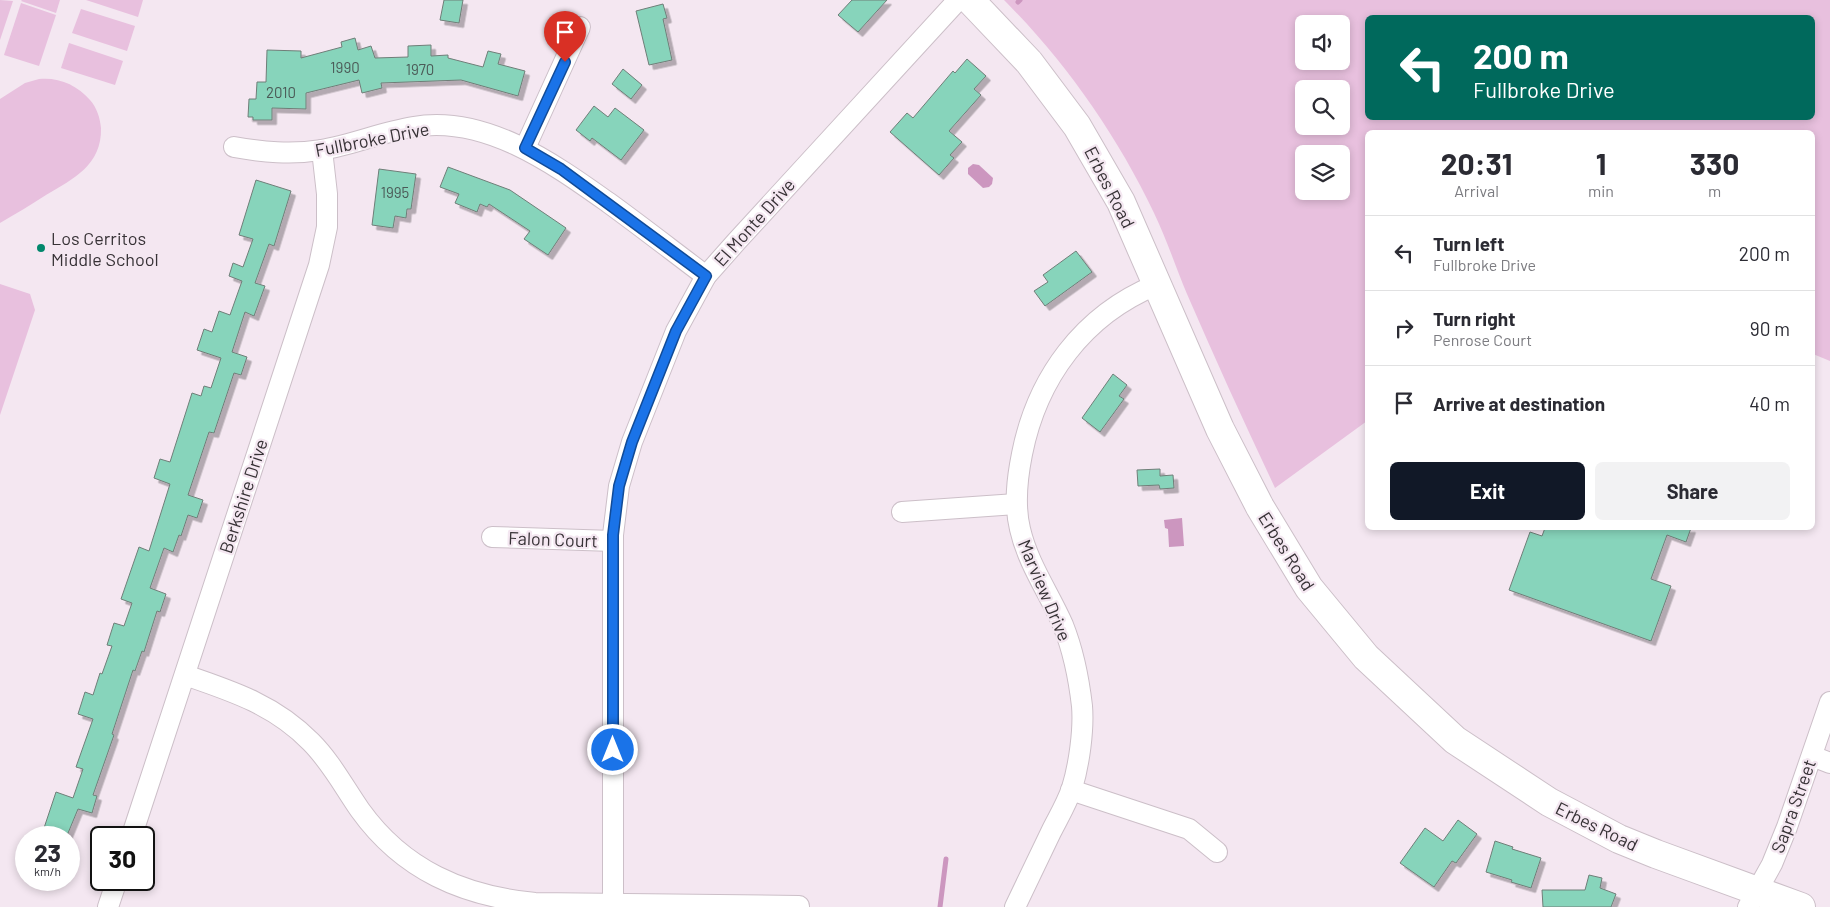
<!DOCTYPE html>
<html lang="en">
<head>
<meta charset="utf-8">
<style>
	body { margin:0; font-family:Barlow,sans-serif; background:#f2f2f3; color:#2b2b33; height:100vh; display:flex; flex-direction:column; font-size:19px; white-space:nowrap }
	* { box-sizing:border-box; margin:0 }
	p { font-size:16px; color:#7c7c81 }
	.icon { flex:none; width:28px; height:28px; fill:none; stroke:currentColor; stroke-width:2; stroke-linecap:round; stroke-linejoin:round }
	.map { position:relative; flex:1; overflow:hidden }
	.sheet { position:absolute; left:1365px; top:130px; width:450px; height:400px; display:flex; flex-direction:column; background:#fff; border-radius:8px; box-shadow:0 2px 8px #0003 }
	.sheet>* { flex:none }
	.banner { position:absolute; left:1365px; top:15px; width:450px; height:105px; border-radius:8px; box-shadow:0 2px 8px #0003; background:#00695c; color:#fff; overflow:hidden }
	.controls { position:absolute; left:1295px; top:15px; display:grid; gap:10px }
	.controls a { display:grid; place-items:center; width:55px; height:55px; border-radius:8px; background:#fff; box-shadow:0 2px 8px #0003; font-size:25px }
	.speed { position:absolute; left:15px; top:826px; display:flex; gap:10px; font-size:25px; font-weight:700; text-align:center }
	.speed>* { display:grid; place-content:center; width:65px; height:65px; border-radius:50%; background:#fff; box-shadow:0 2px 8px #0003; line-height:1 }
	.speed small { font-size:12px; font-weight:400 }
	.speed .limit { border:2px solid #111; border-radius:8px; background:#fff; color:#111 }
	.pin { position:absolute; display:grid; place-items:center; width:42px; height:42px; color:#fff; margin:-51px -21px; border-radius:50% 50% 50% 0; rotate:-45deg; box-shadow:0 0 5px #0007 }
	.pin .icon { rotate:45deg }
	.me { position:absolute; width:55px; margin:-28px; rotate:0deg; stroke-linejoin:round; filter:drop-shadow(0 0 4px #0008) }
	.turn { display:flex; align-items:center; gap:18px; height:105px; padding:0 25px; font-size:22px }
	.turn .icon { width:65px; height:65px; stroke-width:2.5 }
	.turn b { display:block; font-size:35px; line-height:42px }
	.eta { display:flex; justify-content:space-evenly; align-items:center; height:85px; text-align:center }
	.eta b { font-size:30px; font-weight:700; line-height:35px }
	.button { display:flex; gap:10px; margin-top:auto; padding:10px 25px }
	.button a { flex:1; height:58px; border-radius:8px; background:#111827; color:#fff; font-size:20px; font-weight:700; line-height:58px; text-align:center }
	.button a+a { background:#f2f2f3; color:#2b2b33 }
	ul { padding:0; list-style:none }
	li { display:flex; align-items:center; gap:15px; height:75px; padding:0 25px; border-top:1px solid #e1e1e2 }
	li div { flex:1 }
	li b { display:block; font-size:19px }
	li em { font-style:normal }
	.map>svg:first-child { display:block }
	.green { fill:#e8c0de; fill-rule:evenodd }
	.water { fill:#cc96bf }
	.lines { fill:none; stroke-linecap:round; stroke-linejoin:round }
	.stream { stroke:#cc96bf; stroke-width:5 }
	.building { fill:#87d4bb; stroke:#6f7e78; filter:url(#shadow) }
	.street-casing { stroke:#ccbfc8; stroke-width:22 }
	.secondary-casing { stroke:#ccbfc8; stroke-width:30 }
	.street { stroke:#fff; stroke-width:20 }
	.secondary { stroke:#fff; stroke-width:28 }
	.route-casing { stroke:#114b97; stroke-width:12 }
	.route { stroke:#1a73e8; stroke-width:9 }
	.poi-dot { fill:#01876c; stroke:#f4e7f1; stroke-width:2 }
	.labels { text-anchor:middle; dominant-baseline:central; stroke-width:4.5; stroke-linejoin:round; paint-order:stroke }
	.number-label { font-size:15px; fill:#4b5a57 }
	.street-label { font-size:18px; fill:#373236; stroke:#f4e7f1 }
	.poi-label { font-size:18px; fill:#373236; stroke:#f4e7f1; text-anchor:start }
</style>
</head>
<body>
<div class="map">
<svg width="1830" height="907" viewBox="0 0 1830 907">
	<defs>
		<filter id="shadow"><feDropShadow dx="4.5" dy="4.5" stdDeviation="0" flood-color="#0004"/></filter>
	</defs>
	<rect width="100%" height="100%" fill="#f4e7f1"/>
	<!-- green -->
	<g class="green">
		<path d="M0,0l13,1 -13,39z"/>
		<path d="M22,0h38l-4,13 -35,-12z"/>
		<path d="M86,0h57l-5,17z"/>
		<path d="M1004,0h826v361l-17,-7 -1,-222h-444l-1,289 -92,67c-30,-64 -60,-129 -88,-194 -11,-26 -20,-54 -33,-81 -37,-78 -89,-152 -150,-213zM1368,18h444v100h-444zM1304,24h37v37h-37zM1304,89h37v37h-37zM1304,154h37v37h-37z"/>
		<path d="M21,3l35,12 -17,51 -35,-11z"/>
		<path d="M81,9l54,17 -8,25 -55,-18z"/>
		<path d="M69,43l54,18 -8,24 -54,-17z"/>
		<path d="M39,79c20,-2 38,6 51,21 7,8 10,18 11,28 1,37 -28,51 -55,67 -15,10 -31,19 -46,28v-124l25,-16z"/>
		<path d="M0,284l30,10 5,16 -35,105z"/>
	</g>
	<!-- water -->
	<g class="water">
		<path d="M973,164l6,1 14,13 -1,6 -3,3 -6,1 -15,-14v-6z"/>
		<path d="M1182,518l2,28 -15,1 -1,-18 -3,-1 -1,-8z"/>
	</g>
	<g class="lines">
		<!-- stream -->
		<g class="stream">
			<path d="M1018,2l2,-2"/>
			<path d="M940,907l6,-48"/>
		</g>
	</g>
	<!-- building -->
	<g class="building">
		<path d="M444,0h19l-4,23 -19,-3z"/>
		<path d="M852,0h35l-29,32 -20,-17z"/>
		<path d="M663,4l4,14 -4,1 9,41 -23,5 -13,-54z"/>
		<path d="M355,38l3,12 13,-4 4,12 33,-1v-11l23,-1v11l17,-1v3l35,9 5,-16 13,3 -3,10 27,7 -7,25 -57,-16 -80,3 1,5 -20,5 -3,-13 -53,13v16l-34,-1v12h-19v-3h-5l1,-18h7l1,-17h9l1,-32 34,1v7l41,-11 -1,-5z"/>
		<path d="M967,59l19,17 -12,13 7,6 -32,36 13,11 -12,13 4,3 -15,17 -49,-43 17,-19 6,5 40,-47 2,2z"/>
		<path d="M623,69l19,16 -11,14 -19,-15z"/>
		<path d="M594,106l14,11 7,-9 29,22 -23,30 -29,-22 -2,3 -14,-11z"/>
		<path d="M448,167l62,23 56,38 -18,27 -24,-16 6,-8 -41,-27 -2,3 -7,-3 -3,8 -22,-9 4,-9 -19,-7z"/>
		<path d="M379,169l37,5 -5,35h-4l-1,9 -11,-2 -2,12 -21,-3z"/>
		<path d="M256,180l35,11 -17,55 -5,-2 -14,39 10,3 -11,30 -9,-4 -13,40 15,5 -6,18 -7,-2 -20,60 -5,-1 -21,63 15,5 -6,18 -9,-3 -7,21 -2,-1 -6,17 -9,-4 -14,40 16,6 -6,18 -3,-1 -13,41 -2,-1 -7,20 -2,-1 -21,64 2,1 -21,60 4,1 -5,17 -14,-4 -12,29h-14l-10,-4 14,-42 17,6 10,-29 -7,-2 17,-48 -15,-5 7,-22 8,3 7,-22 2,1 10,-28 -5,-1 7,-22 10,3 8,-23 -11,-4 18,-52 10,4 21,-67 -16,-6 6,-19 10,3 22,-69 9,3 3,-10 7,2 10,-30 -24,-8 7,-21 8,3 7,-21 11,4 12,-34 -13,-5 4,-13 10,4 10,-28 -14,-4z"/>
		<path d="M1076,251l16,21 -47,34 -11,-15 14,-9 -5,-7z"/>
		<path d="M1113,374l14,11 -8,11 5,3 -24,33 -18,-14z"/>
		<path d="M1160,469v7l13,-1 1,13 -14,1 -1,-4 -21,1 -1,-16z"/>
		<path d="M1545,528h146l-5,14 -19,-7 -16,44 20,7 -20,55 -142,-51 21,-58 12,4z"/>
		<path d="M1458,820l19,14 -21,29 -4,-2 -18,26 -34,-24 25,-35 18,13z"/>
		<path d="M1495,841l18,6 -1,2 29,9 -10,30 -20,-6 1,-2 -26,-8z"/>
		<path d="M1589,875l13,3 -2,10 16,6 -5,13h-68l-1,-17h43z"/>
	</g>
	<g class="lines">
		<defs>
			<g id="street">
				<path d="M234,147c29,5 57,8 87,3 31,-5 61,-18 92,-23 72,-13 141,37 196,76 33,24 65,49 97,73"/>
				<path d="M525,148l55,-121"/>
				<path d="M902,512l114,-8"/>
				<path d="M492,537l121,4"/>
				<path d="M185,675c47,16 90,30 126,67 20,20 33,45 49,68 43,60 103,86 175,93l264,3"/>
				<path d="M1812,756l18,7"/>
				<path d="M1071,790l118,39 28,23"/>
				<path d="M131,838l188,-573 8,-38v-33l-5,-44"/>
				<path d="M108,907l9,-27"/>
				<path d="M613,907v-372l6,-49 13,-44 44,-111 30,-55 30,-34 222,-242"/>
				<path d="M1015,907c12,-25 24,-50 36,-75 7,-14 16,-29 21,-44 7,-23 12,-58 10,-82 -3,-26 -9,-56 -19,-81 -14,-32 -35,-61 -43,-96 -6,-25 -3,-50 2,-75 15,-76 61,-139 134,-169"/>
				<path d="M1748,907l24,-43 15,-37 43,-125"/>
			</g>
			<path id="secondary" d="M970,0l59,62 48,64 44,76 99,227 40,78 49,81 57,69 89,83 94,62 70,37 37,15 145,53"/>
		</defs>
		<!-- street casing -->
		<use href="#street" class="street-casing"/>
		<!-- secondary casing -->
		<use href="#secondary" class="secondary-casing"/>
		<!-- street -->
		<use href="#street" class="street"/>
		<!-- secondary -->
		<use href="#secondary" class="secondary"/>
	</g>
	<g class="lines">
		<defs>
			<path id="route" d="M565,62l-40,86 36,21 145,107 -30,55 -44,111 -13,44 -6,49v215"/>
		</defs>
		<!-- route casing -->
		<use href="#route" class="route-casing"/>
		<!-- route -->
		<use href="#route" class="route"/>
	</g>
	<!-- markers -->
	<circle class="poi-dot" cx="41" cy="248" r="5"/>
	<g class="labels">
		<!-- number labels -->
		<g class="number-label">
			<text x="345" y="67">1990</text>
			<text x="420" y="69">1970</text>
			<text x="281" y="92">2010</text>
			<text x="395" y="192">1995</text>
		</g>
		<!-- street labels -->
		<g class="street-label">
			<text transform="translate(372 139) rotate(-11)">Fullbroke Drive</text>
			<text transform="translate(1110 187) rotate(63)">Erbes Road</text>
			<text transform="translate(754 222) rotate(-48)">El Monte Drive</text>
			<text transform="translate(243 496) rotate(-72)">Berkshire Drive</text>
			<text transform="translate(553 539) rotate(2)">Falon Court</text>
			<text transform="translate(1287 551) rotate(58)">Erbes Road</text>
			<text transform="translate(1045 590) rotate(67)">Marview Drive</text>
			<text transform="translate(1793 806) rotate(-70)">Sapra Street</text>
			<text transform="translate(1597 826) rotate(26)">Erbes Road</text>
		</g>
		<!-- poi labels -->
		<g class="poi-label">
			<text x="51" y="238">Los Cerritos<tspan x="51" dy="21">Middle School</tspan></text>
		</g>
	</g>
</svg>
<div class="controls">
<a><svg class="icon" aria-label="sound" viewBox="0 0 24 24"><path d="M4 9h4l5-4v14l-5-4H4zM17 9q2 3 0 6"/></svg></a>
<a><svg class="icon" aria-label="search" viewBox="0 0 24 24"><circle cx="10" cy="10" r="6"/><path d="M15 15l6 6"/></svg></a>
<a><svg class="icon" aria-label="layers" viewBox="0 0 24 24"><path d="M12 4l9 5-9 5-9-5zM3 14l9 5 9-5"/></svg></a>
</div>
<div class="speed"><div>23<small>km/h</small></div><div class="limit">30</div></div>
<div class="pin" style="left:565px;top:62px;background:#d93025"><svg class="icon" aria-label="arrive" viewBox="0 0 24 24"><path d="M6 21V4h12l-3 4 3 4H6"/></svg></div>
<svg class="me" style="left:613px;top:750px" viewBox="-20 -20 40 40"><circle r="17" fill="#1a73e8" stroke="#fff" stroke-width="3"/><path d="M0-11L8 9 0 5-8 9z" fill="#fff"/></svg>
<div class="banner">
<div class="turn"><svg class="icon" aria-label="left" viewBox="0 0 24 24"><path d="M17 20v-9H6M10 6l-5 5 5 5"/></svg><div><b>200 m</b>Fullbroke Drive</div></div>
</div>
<section class="sheet">
<div class="eta">
<div><b>20:31</b><p>Arrival</p></div>
<div><b>1</b><p>min</p></div>
<div><b>330</b><p>m</p></div>
</div>
<ul>
<li><svg class="icon" aria-label="left" viewBox="0 0 24 24"><path d="M17 20v-9H6M10 6l-5 5 5 5"/></svg><div><b>Turn left</b><p>Fullbroke Drive</p></div><em>200 m</em></li>
<li><svg class="icon" aria-label="right" viewBox="0 0 24 24"><path d="M7 20v-9h11M14 6l5 5-5 5"/></svg><div><b>Turn right</b><p>Penrose Court</p></div><em>90 m</em></li>
<li><svg class="icon" aria-label="arrive" viewBox="0 0 24 24"><path d="M6 21V4h12l-3 4 3 4H6"/></svg><div><b>Arrive at destination</b></div><em>40 m</em></li>
</ul>
<div class="button"><a>Exit</a><a>Share</a></div>
</section>
</div>
</body>
</html>
